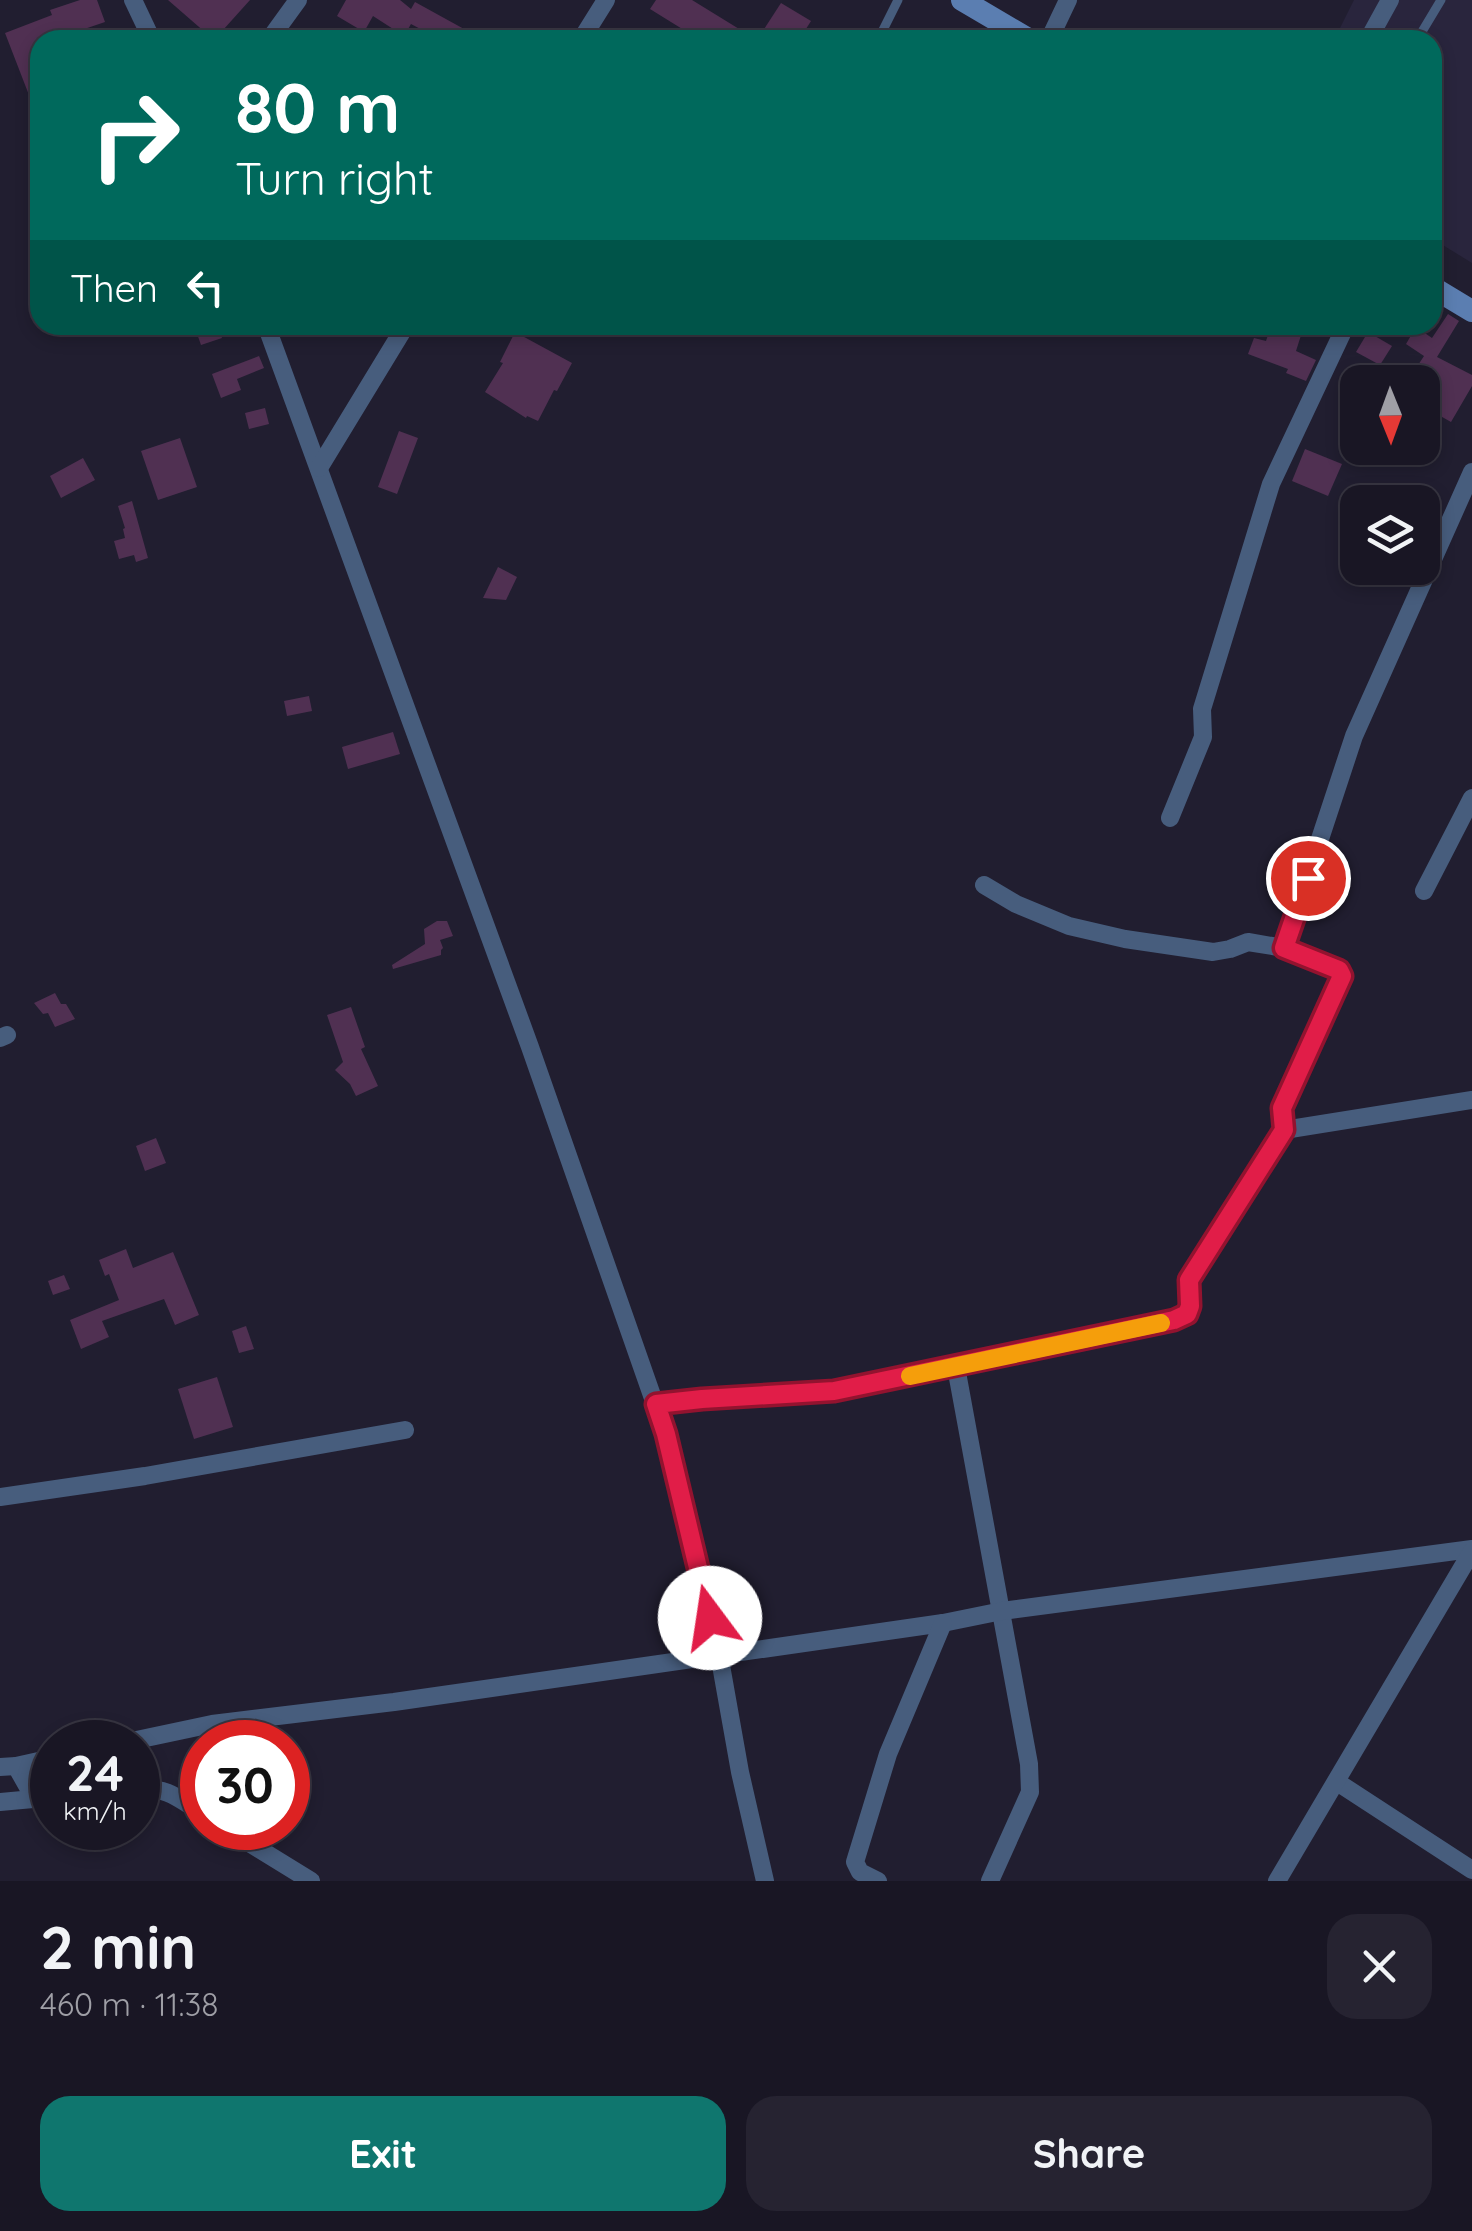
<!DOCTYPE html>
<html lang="en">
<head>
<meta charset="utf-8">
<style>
	body { margin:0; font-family:Quicksand,sans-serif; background:#262331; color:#f1f3f6; height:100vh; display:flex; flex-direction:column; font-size:38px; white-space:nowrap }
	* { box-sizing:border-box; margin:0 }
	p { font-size:32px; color:#9f9fa6 }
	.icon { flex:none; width:55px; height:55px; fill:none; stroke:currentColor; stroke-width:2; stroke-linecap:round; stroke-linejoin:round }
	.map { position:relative; height:1881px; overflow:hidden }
	.details { display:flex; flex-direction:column; background:#191624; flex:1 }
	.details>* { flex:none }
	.banner { position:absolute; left:30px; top:30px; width:1412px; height:305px; border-radius:30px; box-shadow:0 5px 15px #0003,0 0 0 2px #373541; background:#00695c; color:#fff; overflow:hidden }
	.needle { width:65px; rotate:179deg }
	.tools { position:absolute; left:1340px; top:365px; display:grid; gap:20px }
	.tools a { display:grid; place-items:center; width:100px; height:100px; border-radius:20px; background:#191624; box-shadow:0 5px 15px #0003,0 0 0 2px #373541; font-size:50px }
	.speed { position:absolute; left:30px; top:1720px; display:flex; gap:20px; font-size:50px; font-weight:700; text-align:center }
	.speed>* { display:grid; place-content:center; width:130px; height:130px; border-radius:50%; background:#191624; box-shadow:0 5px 15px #0003,0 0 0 2px #373541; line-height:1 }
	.speed small { font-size:25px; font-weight:400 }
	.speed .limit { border:15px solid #d22; background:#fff; color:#111 }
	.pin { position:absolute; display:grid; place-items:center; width:85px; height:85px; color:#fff; margin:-42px; border:5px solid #fff; border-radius:50%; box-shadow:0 2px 10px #0007 }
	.me { position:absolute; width:110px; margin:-55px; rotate:346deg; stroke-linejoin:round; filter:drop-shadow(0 0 8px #0008) }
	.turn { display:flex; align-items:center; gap:35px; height:210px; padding:0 40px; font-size:45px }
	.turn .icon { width:130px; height:130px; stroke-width:2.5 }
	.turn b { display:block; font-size:70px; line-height:85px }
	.then { display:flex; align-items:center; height:95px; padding:0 40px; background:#0003; gap:20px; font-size:38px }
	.round { display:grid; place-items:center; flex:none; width:105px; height:105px; border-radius:30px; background:#262331 }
	.summary { display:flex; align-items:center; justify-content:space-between; height:170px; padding:0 40px }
	h1 { font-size:60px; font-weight:800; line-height:75px }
	.button { display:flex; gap:20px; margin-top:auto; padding:20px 40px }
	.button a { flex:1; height:115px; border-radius:30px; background:#0f766e; color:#fff; font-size:40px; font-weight:800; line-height:115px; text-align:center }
	.button a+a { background:#262331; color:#f1f3f6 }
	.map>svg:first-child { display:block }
	.built { fill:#29253d }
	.building { fill:#503052 }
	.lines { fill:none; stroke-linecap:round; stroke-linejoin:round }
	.lane { stroke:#475d7d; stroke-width:9 }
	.street { stroke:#475d7d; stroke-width:18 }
	.secondary { stroke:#5b7eb1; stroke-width:22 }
	.route-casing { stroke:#92132f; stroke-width:25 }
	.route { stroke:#e11d48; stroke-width:18 }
	.slow { stroke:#f59e0b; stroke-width:18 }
</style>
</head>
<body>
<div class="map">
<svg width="1472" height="1881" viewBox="0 0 1472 1881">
	<rect width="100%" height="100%" fill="#211e30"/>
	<!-- built -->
	<path class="built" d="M1354,0h118v263l-39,-24 -1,-199h-98z"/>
	<!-- building -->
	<g class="building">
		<path d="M80,0h17l8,22 -53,18h-12l-1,81 -34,-88 47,-18 -2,-5z"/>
		<path d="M168,0h82l-36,40z"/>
		<path d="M346,0h54l11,9 4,-7 69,38h-43l-30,-16 -7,12 -31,-20 -9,16 -27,-16z"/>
		<path d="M656,0h36l65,40h-57l-50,-31z"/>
		<path d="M781,3l30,18 -12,19h-42z"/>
		<path d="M1448,314l11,7 -22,36 35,18v11l-21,36 -23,-13 8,-15 -3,-2 5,-10h-31l17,-26 -18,-12 10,-17 16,11z"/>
		<path d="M194,325h24l4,13 -21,7z"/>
		<path d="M1284,325l19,4 -7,22 20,9 -10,21 -20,-8 2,-4 -40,-15 6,-16 12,3 3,-9 11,4z"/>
		<path d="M515,332l57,31 -15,28 -3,-1 -16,31 -11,-5 -1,2 -41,-26 18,-29 -3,-1z"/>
		<path d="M1368,332l24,14 -12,19 -24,-13z"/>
		<path d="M259,356l5,12 -27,11 4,11 -20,8 -9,-24z"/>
		<path d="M265,408l4,16 -20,5 -4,-16z"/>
		<path d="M399,431l19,7 -21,56 -19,-7z"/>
		<path d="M180,438l17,49 -39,13 -17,-49z"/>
		<path d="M1305,449l37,15 -14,32 -36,-15z"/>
		<path d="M83,458l12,22 -34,18 -11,-22z"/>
		<path d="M132,501l16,57 -12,4 -2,-7 -15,4 -5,-18 11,-3 -2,-9 2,-1 -7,-22z"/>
		<path d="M498,567l19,10 -11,23 -23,-2z"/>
		<path d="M309,696l3,15 -25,5 -3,-15z"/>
		<path d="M393,732l7,22 -52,15 -6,-22z"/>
		<path d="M437,921h10l6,15 -13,4 3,8 -2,2v5l-48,14 -1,-4 33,-21 -1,-15z"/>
		<path d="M55,993l6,11h5l9,15 -20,8 -7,-14 -5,1 -9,-11z"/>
		<path d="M351,1007l14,40 -4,2 17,37 -22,10 -6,-12 -15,-14 8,-8 -16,-47z"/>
		<path d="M156,1138l10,25 -21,8 -9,-25z"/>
		<path d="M126,1249l7,19 40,-16 26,63 -24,10 -11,-26 -62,22 7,16 -28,12 -11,-29 49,-20 -10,-26 -4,2 -6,-16z"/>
		<path d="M64,1275l6,14 -17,6 -5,-14z"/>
		<path d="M246,1326l8,23 -15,4 -7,-22z"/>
		<path d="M217,1377l16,50 -39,12 -16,-50z"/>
	</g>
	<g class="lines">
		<!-- lane -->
		<g class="lane">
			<path d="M878,40l20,-40"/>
			<path d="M1417,40l24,-40"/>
		</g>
		<!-- street -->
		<g class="street">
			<path d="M133,0l19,40"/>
			<path d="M269,40l29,-40"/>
			<path d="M581,40l25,-40"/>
			<path d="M1049,40l19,-40"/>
			<path d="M1368,40l22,-40"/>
			<path d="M266,325l264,722 125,357"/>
			<path d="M319,468l87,-143"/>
			<path d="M1170,818l33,-81 -1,-28 69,-225 75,-159"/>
			<path d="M1424,891l48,-93"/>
			<path d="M1284,948l70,-212 118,-264"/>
			<path d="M0,1038l7,-3"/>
			<path d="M1284,1130l188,-30"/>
			<path d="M956,1367l73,397 1,28 -40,89"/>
			<path d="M0,1497l145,-21 260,-46"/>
			<path d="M127,1742l85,-18 182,-22 549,-79 59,-12 470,-62"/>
			<path d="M16,1766l13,23 23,8"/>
			<path d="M0,1767l16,-1 36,-8"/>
			<path d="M1337,1782l135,88"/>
			<path d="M138,1789c29,-2 40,9 64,24"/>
			<path d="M0,1802l44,-4"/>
			<path d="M225,1828l86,53"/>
			<path d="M765,1881l-25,-109 -21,-118 -54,-219 -10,-31 179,-13 340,-70 13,-7 3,-8 -1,-26 95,-150 -3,-22 61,-132 -3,-6 -55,-22 -36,-6 -18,7 -17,3 -88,-13 -56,-13 -53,-22 -32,-19"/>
			<path d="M878,1881l-18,-9 -5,-10 33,-108 55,-131"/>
			<path d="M1277,1881l195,-330"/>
		</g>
		<!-- secondary -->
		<g class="secondary">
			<path d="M962,0l68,40"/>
			<path d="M1432,287l40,24"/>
		</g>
	</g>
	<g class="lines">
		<defs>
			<path id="route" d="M710,1618l-44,-184 -10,-30 46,-5 132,-8 340,-71 13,-6 3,-8 -1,-26 95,-150 -2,-22 60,-132 -3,-6 -55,-22 24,-70"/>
		</defs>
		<!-- route casing -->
		<use href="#route" class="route-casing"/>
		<!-- route -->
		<use href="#route" class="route"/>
		<!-- slow -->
		<path class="slow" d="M910,1376l251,-53"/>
	</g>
</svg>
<div class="tools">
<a><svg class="needle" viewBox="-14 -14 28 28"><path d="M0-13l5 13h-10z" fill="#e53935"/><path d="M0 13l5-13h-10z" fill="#9f9fa6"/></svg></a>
<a><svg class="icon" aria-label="layers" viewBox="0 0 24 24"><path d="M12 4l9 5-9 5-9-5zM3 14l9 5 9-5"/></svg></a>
</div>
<div class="speed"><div>24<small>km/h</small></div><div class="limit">30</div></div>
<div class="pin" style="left:1308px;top:878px;background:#d93025"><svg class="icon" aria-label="arrive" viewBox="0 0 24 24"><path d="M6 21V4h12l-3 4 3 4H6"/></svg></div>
<svg class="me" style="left:710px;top:1618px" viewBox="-20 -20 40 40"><circle r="19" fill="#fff"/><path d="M0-13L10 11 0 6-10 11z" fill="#e11d48"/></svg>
<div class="banner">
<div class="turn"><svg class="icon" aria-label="right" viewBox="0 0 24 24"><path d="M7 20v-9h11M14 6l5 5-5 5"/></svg><div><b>80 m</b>Turn right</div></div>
<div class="then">Then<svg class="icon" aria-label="left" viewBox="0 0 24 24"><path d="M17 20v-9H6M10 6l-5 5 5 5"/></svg></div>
</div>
</div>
<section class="details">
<div class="summary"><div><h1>2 min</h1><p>460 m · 11:38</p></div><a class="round"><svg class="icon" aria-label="close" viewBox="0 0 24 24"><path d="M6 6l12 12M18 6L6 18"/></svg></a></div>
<div class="button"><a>Exit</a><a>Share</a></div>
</section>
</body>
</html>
